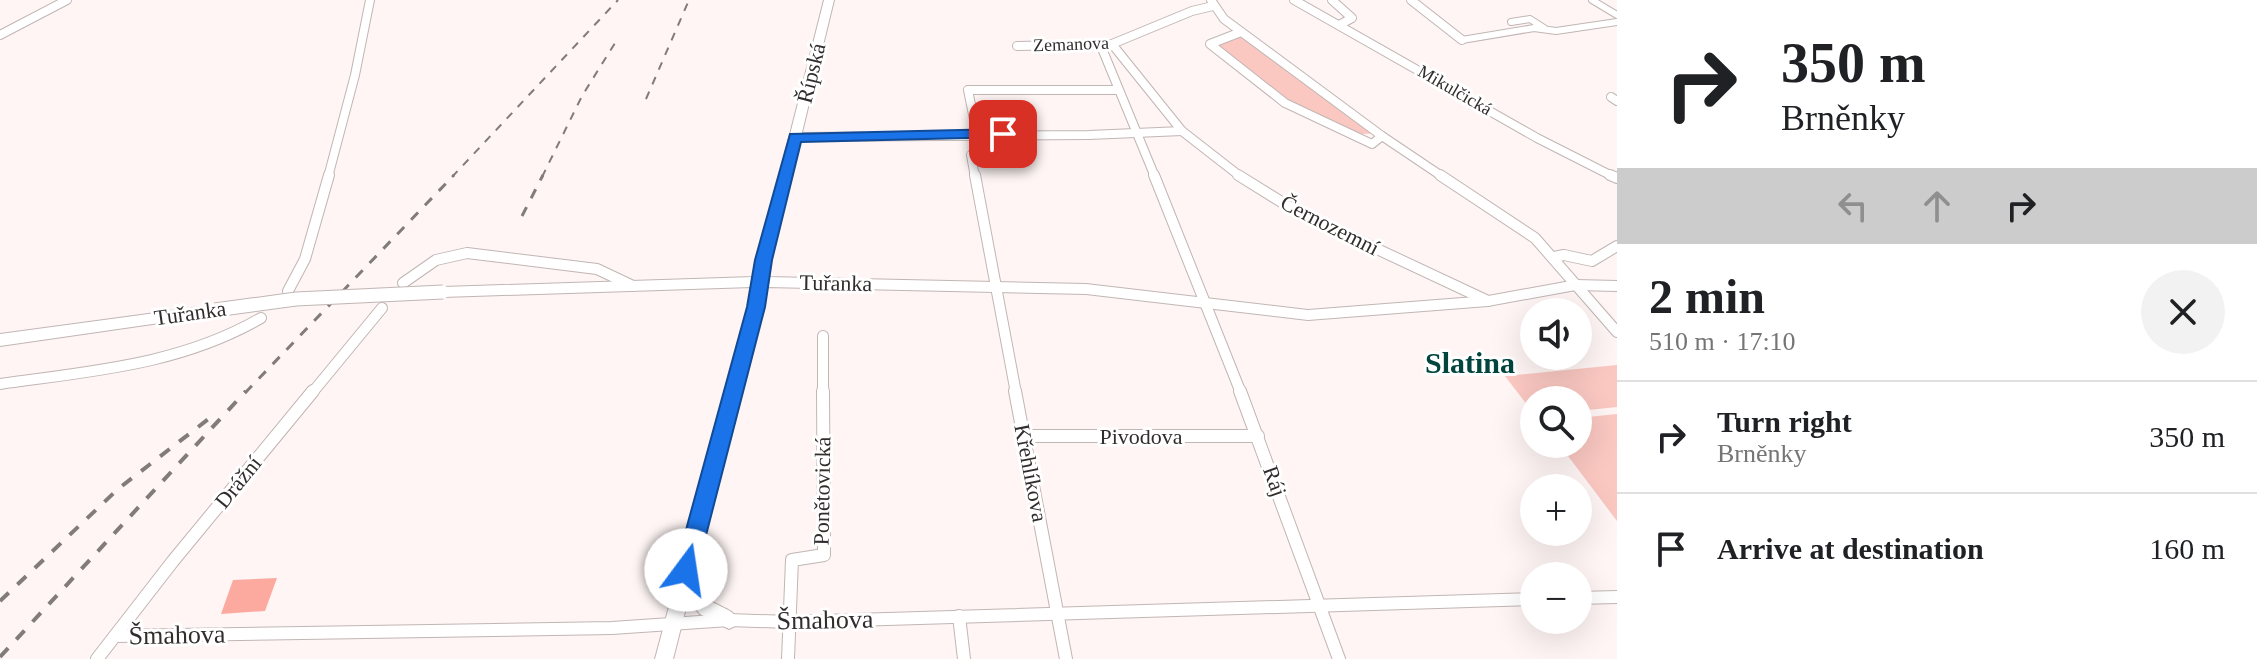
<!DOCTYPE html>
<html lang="en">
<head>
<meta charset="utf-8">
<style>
	body { margin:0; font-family:Georgia,serif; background:#f2f2f2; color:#202124; height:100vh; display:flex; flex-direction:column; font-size:30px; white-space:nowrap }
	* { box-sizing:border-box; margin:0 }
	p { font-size:26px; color:#757577 }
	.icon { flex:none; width:44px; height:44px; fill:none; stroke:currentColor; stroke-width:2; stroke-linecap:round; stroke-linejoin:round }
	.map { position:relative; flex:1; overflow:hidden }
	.panel { display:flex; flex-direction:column; background:#fff; width:640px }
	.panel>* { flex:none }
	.guide { background:#fff; color:#202124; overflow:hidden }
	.buttons { position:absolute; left:1520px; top:298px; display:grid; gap:16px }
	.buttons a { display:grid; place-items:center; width:72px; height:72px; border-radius:50%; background:#fff; box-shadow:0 8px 32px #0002; font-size:40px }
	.pin { position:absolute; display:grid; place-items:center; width:68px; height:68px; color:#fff; margin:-34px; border-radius:16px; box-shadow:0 4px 12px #0006 }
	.me { position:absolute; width:88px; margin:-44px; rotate:14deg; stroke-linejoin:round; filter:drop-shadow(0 0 6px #0008) }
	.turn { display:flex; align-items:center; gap:28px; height:168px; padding:0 32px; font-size:36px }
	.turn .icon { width:104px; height:104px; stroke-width:2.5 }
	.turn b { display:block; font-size:56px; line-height:68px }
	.lanes { display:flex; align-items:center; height:76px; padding:0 32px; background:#0003; justify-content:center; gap:40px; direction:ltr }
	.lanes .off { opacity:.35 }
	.round { display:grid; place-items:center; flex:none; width:84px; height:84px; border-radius:42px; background:#f2f2f2 }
	.headline { display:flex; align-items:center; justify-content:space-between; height:136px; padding:0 32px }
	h1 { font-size:48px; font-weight:600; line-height:60px }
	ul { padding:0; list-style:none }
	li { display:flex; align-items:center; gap:24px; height:112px; padding:0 32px; border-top:2px solid #e0e0e0 }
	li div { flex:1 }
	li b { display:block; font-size:30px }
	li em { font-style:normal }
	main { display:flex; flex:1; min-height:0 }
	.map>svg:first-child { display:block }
	.green { fill:#fac7c1 }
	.water { fill:#fca99f }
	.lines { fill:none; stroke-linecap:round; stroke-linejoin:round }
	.pedestrian-casing { stroke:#c1b6b4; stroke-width:8 }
	.minor-far2-casing { stroke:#c1b6b4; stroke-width:10 }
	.minor-far1-casing { stroke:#c1b6b4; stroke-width:12 }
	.minor-casing { stroke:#c1b6b4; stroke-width:14 }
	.tertiary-casing { stroke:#c1b6b4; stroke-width:2 }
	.pedestrian { stroke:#fff; stroke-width:6 }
	.minor-far2 { stroke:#fff; stroke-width:8 }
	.minor-far1 { stroke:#fff; stroke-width:10 }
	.minor { stroke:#fff; stroke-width:12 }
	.tertiary { fill:#fff; fill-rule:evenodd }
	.rail-far2 { stroke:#817b7b; stroke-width:2; stroke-dasharray:8 8; stroke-linecap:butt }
	.rail-far1 { stroke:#817b7b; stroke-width:3; stroke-dasharray:10 10; stroke-linecap:butt }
	.rail { stroke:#817b7b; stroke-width:4; stroke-dasharray:12 12; stroke-linecap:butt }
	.tertiary-bridge-casing { stroke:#c1b6b4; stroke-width:15; stroke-linecap:butt }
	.tertiary-bridge { stroke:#fff; stroke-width:13 }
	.route { fill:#1a73e8; stroke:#114b97; stroke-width:2 }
	.labels { text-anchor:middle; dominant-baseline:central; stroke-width:6; stroke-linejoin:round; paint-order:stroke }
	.far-street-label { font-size:18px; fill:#312d2d; stroke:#fff }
	.street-label { font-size:22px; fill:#312d2d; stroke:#fff }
	.near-street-label { font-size:26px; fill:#312d2d; stroke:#fff }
	.district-label { font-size:30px; font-weight:bold; fill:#02443e; stroke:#fff }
</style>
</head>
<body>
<main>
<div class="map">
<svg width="1617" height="659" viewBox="0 0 1617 659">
	<rect width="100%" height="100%" fill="#fef5f4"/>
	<!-- green -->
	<g class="green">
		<path d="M1239,34l134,99c-46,10 -125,-60 -160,-88z"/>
		<path d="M1617,365v42l-39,4v-11h-44v14l-29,-38z"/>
		<path d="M1617,414v107l-58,-77h19v-26z"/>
	</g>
	<!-- water -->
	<path class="water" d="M277,578l-12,33 -44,3 12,-34z"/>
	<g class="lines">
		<defs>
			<g id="pedestrian">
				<path d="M1592,0l25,15"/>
				<path d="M1511,22l19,-3 14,9"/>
				<path d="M1462,40l72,-12 22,3 61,-9"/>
			</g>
			<g id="minor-far2">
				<path d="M1211,0l13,19 158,117 61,41"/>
				<path d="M1294,0l243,138 77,39"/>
				<path d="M1332,0l20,18 -11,6"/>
				<path d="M1411,0l51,40"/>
				<path d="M1241,32l-31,12 75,59 87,41 10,-8"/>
				<path d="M0,35l67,-35"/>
				<path d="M1112,44l70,87 59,46"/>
				<path d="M1017,46l95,-2 80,-33 21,-5"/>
				<path d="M1101,46l54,131"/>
				<path d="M1611,97l6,4"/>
				<path d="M977,134l-9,-44h150"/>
				<path d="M795,137l294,-2 93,-4"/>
				<path d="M971,155l4,22"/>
				<path d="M328,177l27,-102 15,-75"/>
			</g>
			<g id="minor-far1">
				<path d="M975,175l41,218"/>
				<path d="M1154,175l87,218"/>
				<path d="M1238,175l58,36 192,90"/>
				<path d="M1440,175l95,63 82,94"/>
				<path d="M1610,175l7,3"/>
				<path d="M1554,257l10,-2 28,6 25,-15"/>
				<path d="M403,283l33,-23 31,-7 130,16 36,17"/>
				<path d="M288,291l17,-32 24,-84"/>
				<path d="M823,336v57"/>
				<path d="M0,384c91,-13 180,-19 261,-66"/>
				<path d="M312,393l70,-85"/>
			</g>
			<g id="minor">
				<path d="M1015,391l51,268"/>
				<path d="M1240,391l99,268"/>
				<path d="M1024,436h234"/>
				<path d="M1578,598l39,-1"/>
				<path d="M959,616l5,43"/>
				<path d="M115,636l497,-8 117,-8 60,2 745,-23"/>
				<path d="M97,659l76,-98 140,-170"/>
				<path d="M788,659l4,-99 32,-5 -1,-164"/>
			</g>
			<g id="tertiary">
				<path d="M824,0h10l-67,277 319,7 222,26 180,-14 88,-16 41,1v10l-41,-1 -88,16 -180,14 -222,-26 -320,-7 -3,20 -68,266c3,9 5,17 11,24 10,10 27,11 32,23l-3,6 -6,3 -29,-15 -12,-14 -15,59h-18l94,-352 3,-20 -309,10 -7,-5 7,-5 311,-10z"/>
				<path d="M215,305l7,5 -7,5 -215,31v-12z"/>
			</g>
		</defs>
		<!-- pedestrian casing -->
		<use href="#pedestrian" class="pedestrian-casing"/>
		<!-- minor-far2 casing -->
		<use href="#minor-far2" class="minor-far2-casing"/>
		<!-- minor-far1 casing -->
		<use href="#minor-far1" class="minor-far1-casing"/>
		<!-- minor casing -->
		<use href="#minor" class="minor-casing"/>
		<!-- tertiary casing -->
		<use href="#tertiary" class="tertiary-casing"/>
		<!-- pedestrian -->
		<use href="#pedestrian" class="pedestrian"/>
		<!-- minor-far2 -->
		<use href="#minor-far2" class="minor-far2"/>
		<!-- minor-far1 -->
		<use href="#minor-far1" class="minor-far1"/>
		<!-- minor -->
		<use href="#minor" class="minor"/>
		<!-- tertiary -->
		<use href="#tertiary" class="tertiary"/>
		<!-- rail-far2 -->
		<g class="rail-far2">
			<path d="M646,99l43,-99"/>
			<path d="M452,177l166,-177"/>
			<path d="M542,177l40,-81 33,-53"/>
		</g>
		<!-- rail-far1 -->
		<g class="rail-far1">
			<path d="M522,216l21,-41"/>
			<path d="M245,393l209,-218"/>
		</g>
		<!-- rail -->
		<g class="rail">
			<path d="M0,601l118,-112 93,-72"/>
			<path d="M0,657l246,-266"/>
		</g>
		<defs>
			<path id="tertiary-bridge" d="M215,310l81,-11 147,-7"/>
		</defs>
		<!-- tertiary-bridge casing -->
		<use href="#tertiary-bridge" class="tertiary-bridge-casing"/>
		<!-- tertiary-bridge -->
		<use href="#tertiary-bridge" class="tertiary-bridge"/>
	</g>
	<!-- route -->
	<path class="route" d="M1003,129l5,2v6l-207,5 -29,118 -7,47 -68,263 -3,8 -8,3 -8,-3 -3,-8 72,-263 8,-47 35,-126z"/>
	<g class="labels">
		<!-- far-street labels -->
		<g class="far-street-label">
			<text transform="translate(1071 44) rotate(-2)">Zemanova</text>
			<text transform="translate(1455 90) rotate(30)">Mikulčická</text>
		</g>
		<!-- street labels -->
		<g class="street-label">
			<text transform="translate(811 73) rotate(-76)">Řípská</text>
			<text transform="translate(1330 225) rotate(27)">Černozemní</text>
			<text transform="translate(836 283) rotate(1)">Tuřanka</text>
			<text transform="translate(190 313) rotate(-8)">Tuřanka</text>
			<text x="1141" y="436">Pivodova</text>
			<text transform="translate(1031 473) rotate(79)">Křehlíkova</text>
			<text transform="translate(1275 481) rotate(70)">Ráj</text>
			<text transform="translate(238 482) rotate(-51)">Drážní</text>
			<text transform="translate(822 491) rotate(-89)">Ponětovická</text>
		</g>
		<!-- near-street labels -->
		<g class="near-street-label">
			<text transform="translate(825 620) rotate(-1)">Šmahova</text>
			<text transform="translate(177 635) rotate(-1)">Šmahova</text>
		</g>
		<!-- district labels -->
		<g class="district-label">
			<text x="1470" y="362">Slatina</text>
		</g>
	</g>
</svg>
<div class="buttons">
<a><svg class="icon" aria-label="sound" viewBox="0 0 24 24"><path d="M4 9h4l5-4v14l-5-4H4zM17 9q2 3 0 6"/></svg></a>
<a><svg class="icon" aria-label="search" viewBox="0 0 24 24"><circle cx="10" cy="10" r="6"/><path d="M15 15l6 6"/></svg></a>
<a>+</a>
<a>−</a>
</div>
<div class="pin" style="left:1003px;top:134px;background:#d93025"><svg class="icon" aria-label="arrive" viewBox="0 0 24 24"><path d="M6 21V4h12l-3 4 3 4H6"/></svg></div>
<svg class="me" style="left:686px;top:570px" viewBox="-20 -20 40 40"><circle r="19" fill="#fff"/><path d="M0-13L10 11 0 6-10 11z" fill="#1a73e8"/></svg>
</div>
<section class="panel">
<div class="guide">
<div class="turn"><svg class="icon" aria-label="right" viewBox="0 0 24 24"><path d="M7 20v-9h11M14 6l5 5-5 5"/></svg><div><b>350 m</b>Brněnky</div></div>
<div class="lanes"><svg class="icon off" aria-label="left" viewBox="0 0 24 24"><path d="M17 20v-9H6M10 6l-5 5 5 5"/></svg><svg class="icon off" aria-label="ahead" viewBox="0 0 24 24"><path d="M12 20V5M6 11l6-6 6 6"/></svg><svg class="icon" aria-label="right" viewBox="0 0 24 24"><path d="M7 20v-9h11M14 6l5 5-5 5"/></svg></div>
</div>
<div class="headline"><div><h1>2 min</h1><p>510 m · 17:10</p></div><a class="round"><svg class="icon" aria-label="close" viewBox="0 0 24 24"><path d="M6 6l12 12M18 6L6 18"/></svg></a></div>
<ul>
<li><svg class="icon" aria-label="right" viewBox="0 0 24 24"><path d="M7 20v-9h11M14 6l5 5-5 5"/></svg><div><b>Turn right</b><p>Brněnky</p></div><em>350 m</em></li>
<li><svg class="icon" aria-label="arrive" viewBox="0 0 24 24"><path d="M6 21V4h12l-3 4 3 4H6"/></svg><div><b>Arrive at destination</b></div><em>160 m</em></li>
</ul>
</section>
</main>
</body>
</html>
